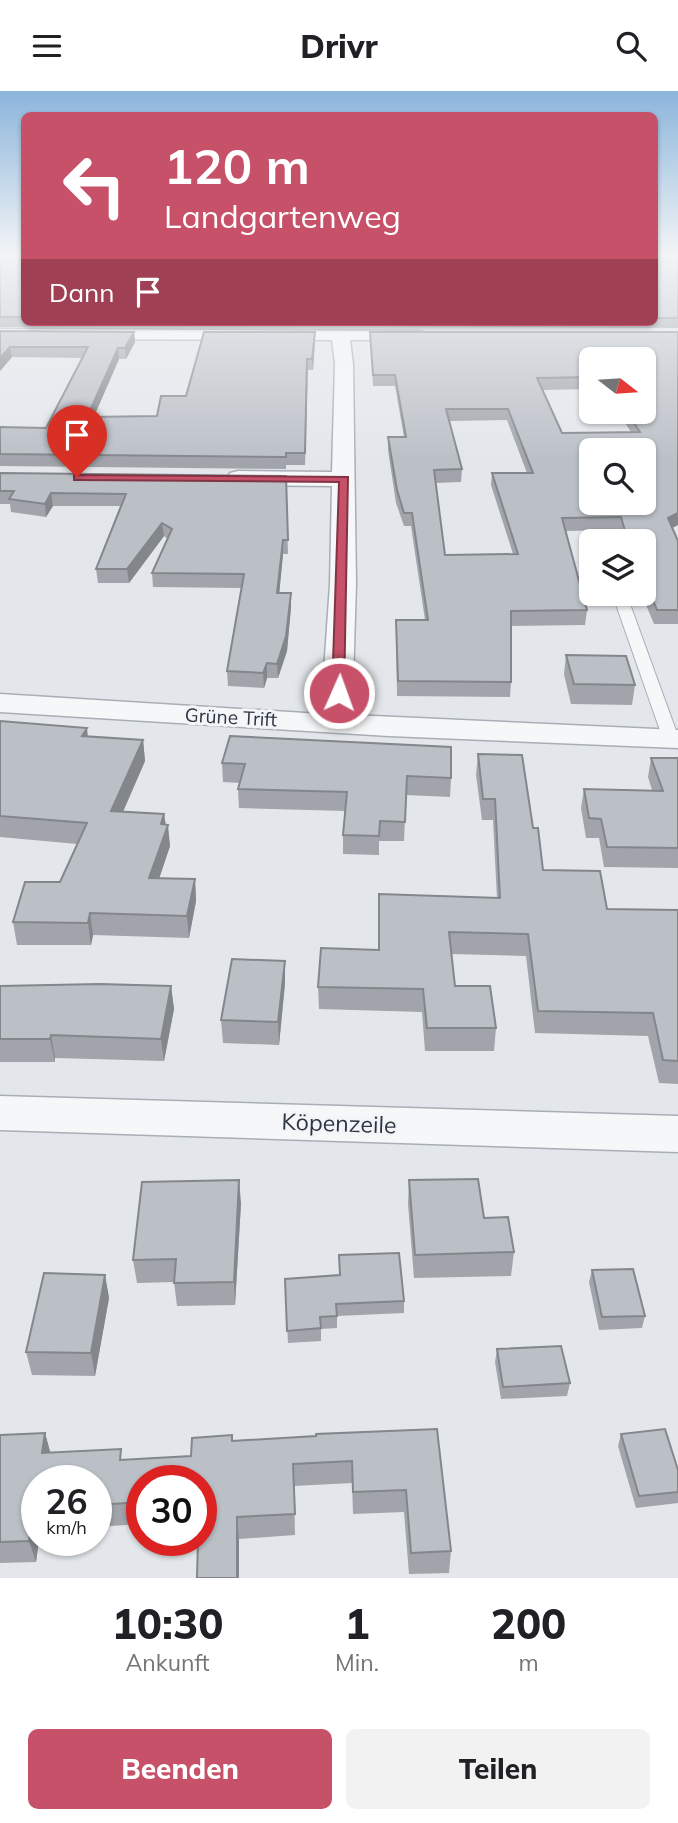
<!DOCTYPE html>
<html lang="de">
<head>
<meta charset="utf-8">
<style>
	body { margin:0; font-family:Mulish,sans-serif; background:#f2f2f2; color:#202124; height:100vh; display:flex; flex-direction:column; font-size:26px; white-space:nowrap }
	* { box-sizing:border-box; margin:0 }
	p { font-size:23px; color:#757577 }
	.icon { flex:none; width:38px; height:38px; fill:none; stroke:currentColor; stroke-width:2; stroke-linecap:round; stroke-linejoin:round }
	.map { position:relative; height:1487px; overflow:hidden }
	.details { display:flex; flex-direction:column; background:#fff; flex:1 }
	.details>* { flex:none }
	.top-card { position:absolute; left:21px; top:21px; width:637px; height:214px; border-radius:10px; box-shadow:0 2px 5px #0004; background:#c75169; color:#fff; overflow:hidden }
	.needle { width:46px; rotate:107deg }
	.tools { position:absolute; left:579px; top:256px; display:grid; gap:14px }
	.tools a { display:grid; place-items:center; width:77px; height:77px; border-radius:10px; background:#fff; box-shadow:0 2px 5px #0004; font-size:35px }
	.speed { position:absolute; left:21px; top:1374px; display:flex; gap:14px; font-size:35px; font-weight:700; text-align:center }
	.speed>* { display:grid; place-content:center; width:91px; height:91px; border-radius:50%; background:#fff; box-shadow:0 2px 5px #0004; line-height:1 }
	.speed small { font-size:18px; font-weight:400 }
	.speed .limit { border:10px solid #d22; background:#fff; color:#111 }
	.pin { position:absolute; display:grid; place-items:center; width:60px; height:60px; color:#fff; margin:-72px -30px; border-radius:50% 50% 50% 0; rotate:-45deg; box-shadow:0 0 7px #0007 }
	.pin .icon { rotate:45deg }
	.me { position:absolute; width:77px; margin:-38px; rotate:2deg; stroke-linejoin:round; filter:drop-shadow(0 0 5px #0008) }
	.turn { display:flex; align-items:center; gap:24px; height:147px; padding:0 28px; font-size:32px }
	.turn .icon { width:91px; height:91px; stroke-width:2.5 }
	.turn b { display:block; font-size:49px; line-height:60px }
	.then { display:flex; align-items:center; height:66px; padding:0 28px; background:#0003; gap:14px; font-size:26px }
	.eta { display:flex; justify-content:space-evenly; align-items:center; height:119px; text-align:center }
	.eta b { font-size:42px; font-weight:800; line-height:49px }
	.cta { display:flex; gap:14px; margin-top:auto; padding:14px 28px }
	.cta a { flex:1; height:80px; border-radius:10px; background:#c75169; color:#fff; font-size:28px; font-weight:800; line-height:80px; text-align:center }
	.cta a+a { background:#f2f2f2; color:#202124 }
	header { display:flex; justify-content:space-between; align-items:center; height:91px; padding:0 28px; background:#fff; font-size:32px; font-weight:800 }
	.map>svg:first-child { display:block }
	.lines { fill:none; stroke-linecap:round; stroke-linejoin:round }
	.service-casing { stroke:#a8aeb5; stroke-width:2 }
	.minor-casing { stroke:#a8aeb5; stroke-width:3 }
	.service { fill:#f6f7f9; fill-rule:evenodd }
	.minor { fill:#f6f7f9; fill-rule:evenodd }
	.wall { fill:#a1a5ab; fill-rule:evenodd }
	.shaded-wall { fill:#83868b }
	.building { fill:#bbc0c7; stroke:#83868b; stroke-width:2; fill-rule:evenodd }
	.route { fill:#c75169; stroke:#813544; stroke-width:2 }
	.labels { text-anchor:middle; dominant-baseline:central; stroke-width:6; stroke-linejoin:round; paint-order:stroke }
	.street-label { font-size:19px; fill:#2c3542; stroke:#f3f5f8 }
	.near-street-label { font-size:23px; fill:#2c3542; stroke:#f3f5f8 }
</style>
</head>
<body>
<header><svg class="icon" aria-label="menu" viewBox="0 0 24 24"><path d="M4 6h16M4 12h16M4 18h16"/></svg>Drivr<svg class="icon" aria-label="search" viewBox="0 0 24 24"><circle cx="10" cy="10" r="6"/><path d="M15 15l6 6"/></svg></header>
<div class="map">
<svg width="678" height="1487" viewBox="0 0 678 1487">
	<rect width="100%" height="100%" fill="#e3e7eb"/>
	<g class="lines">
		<defs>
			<path id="service" d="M612,502h14l52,143 -1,6 -6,2 -8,-5z"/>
			<g id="minor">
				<path d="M0,238l422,2 3,4 -3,4 -6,1h-66l3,24 3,220 -4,131 326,15v18l-289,-12 -389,-24v-18l321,20 9,-130 2,-98 -94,-1 -8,-2 -3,-5 3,-5 8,-2 94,1 3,-108 -3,-24 -332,-1z"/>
				<path d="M0,1005l678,20v36l-678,-22z"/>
			</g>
		</defs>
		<!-- service casing -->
		<use href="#service" class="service-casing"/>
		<!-- minor casing -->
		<use href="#minor" class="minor-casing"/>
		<!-- service -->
		<use href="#service" class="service"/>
		<!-- minor -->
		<use href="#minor" class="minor"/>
	</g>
	<!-- wall -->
	<g class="wall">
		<path d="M0,162h24v69h630v-69h24v75l-309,-2 -369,1z"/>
		<path d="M0,240l134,1 1,10 -9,17h-7l-25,57h63l29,-20 129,-64 -2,38h-5l-3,95h-19v4l-286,-3v-39l46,1 36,-70 -70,-1 -12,14z"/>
		<path d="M370,241h308v193l-6,3 6,13v83h-24l-13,-31h3v-52h-22l-3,-11 -54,1 22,79 -2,15 -74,1v56l-1,15 -113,-1 -1,-76h29l-14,-94h-7l-8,-23 -8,-53v-13h16l-9,-51h-22zM592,268l52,52h-27l14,21 -69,1 -20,-43 50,-1zM507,329l20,53h-35l-1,12 22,69 -68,1 -9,-72 25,-1 1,-13 -13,-48z"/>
		<path d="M0,382l286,3 2,78h-5l-4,39 12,14 -4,44 -9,27h-11l-3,10 -36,-2 -1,-15 15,-83 -89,-1 -1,-14 16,-34 -4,-3 -35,47h-31l-2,-14 24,-63h-67l-7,11 -35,-5 -1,-8h-10z"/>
		<path d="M566,564l69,30 -3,20 -61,-1 -7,-30z"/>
		<path d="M0,630l88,15 55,4 2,21 -22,51 41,2 6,32 -11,32 36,1 1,22 -7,37 -96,-3 -2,10h-74l-4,-23 47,-40 17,-38 -77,-7z"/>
		<path d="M478,663l55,74 10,42 64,39 71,1v174l-19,-1 -11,-47 -113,-3 -9,-77 -75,-2 4,32 41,42 -2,23h-69l-3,-39 -103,-3 -1,-22 61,-37v-56l118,4 -4,-78h-11l-6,-45z"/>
		<path d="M651,667h27v110l-74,-1 -5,-29h-13l-5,-30 3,-19 68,1 -4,-13z"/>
		<path d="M222,672l229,15 -1,19 -44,-2 -2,46h-25v14l-36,-1v-19l2,-24 -106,-3 -1,-19 2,-6 -17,-1z"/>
		<path d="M285,892l-6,62 -56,-2 -2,-23z"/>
		<path d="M0,895h171l3,23 -10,52 -109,-3v4h-55z"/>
		<path d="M409,1089l75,38 30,34 -3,24 -97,2 -6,-74z"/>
		<path d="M241,1112l-6,102 -58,1 -3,-24 -37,1 -4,-23z"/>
		<path d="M339,1164l65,46v12l-67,3v12l-16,1v12l-33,2 -3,-64 54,-4z"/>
		<path d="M592,1179l53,46 -3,12 -43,2 -10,-48z"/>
		<path d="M105,1184l4,23 -14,78 -63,-1 -6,-23z"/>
		<path d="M497,1258l73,34 -3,13 -66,3 -6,-37z"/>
		<path d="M437,1338l14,122 -2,22 -40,1 -5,-62 -51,2 -1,-31 -58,3 1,49 -56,4 -41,6 -40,3 -1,-8h44v-59h-59v43l-46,3v-46h-59v59h2l-3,22 -36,1v-128l45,-2 5,19 73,8 68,-4 41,-21 1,6z"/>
		<path d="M621,1343l57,36v33l-42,5 -18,-62z"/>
	</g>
	<!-- shaded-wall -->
	<g class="shaded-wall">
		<path d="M134,241l1,10 -9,17 -1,-11z"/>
		<path d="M315,241v11l-2,27 -1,-11z"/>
		<path d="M10,256l2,10 -12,14v-13z"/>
		<path d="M118,257l1,11 -30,69 -2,-11z"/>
		<path d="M51,402l2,13 -7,11 -1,-13z"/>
		<path d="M678,422v12l-12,6 2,-13z"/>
		<path d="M162,432l2,13 -35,47 -2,-14z"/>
		<path d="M283,449v14l-5,53 -1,-14z"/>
		<path d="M291,502v14l-4,44 -9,27 -1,-14z"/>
		<path d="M267,572v15l-3,10 -1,-15z"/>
		<path d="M87,637l2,20 -7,-12z"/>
		<path d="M143,649l2,21 -31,71 -3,-21z"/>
		<path d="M164,723l2,17 2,-6 2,21 -18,54 -3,-22 12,-54z"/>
		<path d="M195,788l1,22 -7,37 -2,-22z"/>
		<path d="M90,822l3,22 -2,10 -3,-22z"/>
		<path d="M285,870v22l-6,62 -1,-23z"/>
		<path d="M171,895l3,23 -10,52 -3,-22z"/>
		<path d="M51,944l4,23v4l-5,-23z"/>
		<path d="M239,1089l2,23 -6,102 -1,-23z"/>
		<path d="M105,1184l4,23 -14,78 -4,-23z"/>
		<path d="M45,1342l6,22 -9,-2z"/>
		<path d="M34,1418l3,9v22h2l-3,22 -7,-21z"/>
		<path d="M237,1426l2,22v39h-2z"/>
	</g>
	<!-- building -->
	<g class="building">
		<rect x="0" y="162" width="24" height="64"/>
		<rect x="654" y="162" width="24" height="65"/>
		<path d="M0,240l134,1 -9,16h-7l-31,69 70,-1 4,-20h25l18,-64h111l-3,27h-5l-2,94h-19v4l-286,-3v-27l46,1 42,-81h-78l-10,11z"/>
		<path d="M370,241h308v181l-10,5 10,23v69h-21l-13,-30v-39h-16l-7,-24 -59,1 25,92 -76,1v71l-113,-1 -2,-61h32l-16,-107h-8l-7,-23 -9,-53h18l-11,-62h-22zM592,268h52v52h-18l14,21 -78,1 -25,-55 55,-1zM446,318h62l25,64h-41l26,81 -73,1 -11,-85 28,-1zM592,359h52v52h-52z"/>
		<path d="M0,382l286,3 2,64h-5l-6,53h14l-5,43 -9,28 -10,-1 -4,10 -36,-2 17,-97 -92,-1 20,-44 -10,-6 -35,46h-31l30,-75 -75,-1 -6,11 -36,-5 5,-8h-14z"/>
		<path d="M566,564l60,1 9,29 -61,-1z"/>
		<path d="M0,630l87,7 -5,8 61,4 -32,71 53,3 -3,10 7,1 -19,53 46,1 -8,37 -97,-3 -2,10 -75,-1 12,-40h35l27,-59 -87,-7z"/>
		<path d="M230,645l221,11v31l-44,-2 -2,46 -25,-1 -1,15 -36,-1 4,-43 -109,-3 7,-25 -23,-1z"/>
		<path d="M478,663l44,1 11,73h5l5,42 57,1 7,38 71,1v151l-15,-1 -10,-47 -115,-2 -10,-77 -79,-2 6,54h35l6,42h-69l-4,-39 -105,-2 3,-39 58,2v-56l121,4 -5,-99h-12z"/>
		<path d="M651,667h27v90l-71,-1 -6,-28 -12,-1 -5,-29 79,2z"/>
		<path d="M232,868l53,2 -7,61 -57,-2z"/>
		<path d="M100,893l71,2 -10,53 -110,-4 -1,4h-50v-53z"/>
		<path d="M478,1088l6,39 24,-1 6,35 -99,3 -6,-75z"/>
		<path d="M239,1089l-5,102 -60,1 2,-24 -43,1 9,-78z"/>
		<path d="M399,1162l5,48 -68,3 1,12 -17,1 1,11 -34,3 -2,-52 55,-4 -1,-20z"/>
		<path d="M633,1178l12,47 -43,1 -10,-47z"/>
		<path d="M44,1182l61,2 -14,78 -65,-1z"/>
		<path d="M561,1255l9,37 -67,4 -6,-38z"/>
		<path d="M437,1338l14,122 -40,2 -5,-63 -53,2 -1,-31 -59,3 2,50 -58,3v61h-40l1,-38h3v-59h-59v21l-46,3v-24h-59v28h-3l-5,32 -29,1v-107l45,-2 -3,20 79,-4 -1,11 71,-4 1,-18 40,-3v6l84,-5v-2z"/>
		<path d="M665,1338l13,41v22l-39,4 -18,-62z"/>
	</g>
	<!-- sky -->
	<linearGradient id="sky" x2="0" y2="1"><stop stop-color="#8bb5db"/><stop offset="0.44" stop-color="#f2f4f6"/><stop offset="1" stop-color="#f2f4f6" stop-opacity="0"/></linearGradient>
	<rect width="678" height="370" fill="url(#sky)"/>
	<!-- route -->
	<path class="route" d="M74,384l274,2 -4,219h-10l-2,-3 7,-211 -262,-2h-3z"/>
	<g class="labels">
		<!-- street labels -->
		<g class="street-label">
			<text transform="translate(231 626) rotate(3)">Grüne Trift</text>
		</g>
		<!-- near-street labels -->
		<g class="near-street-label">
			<text transform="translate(339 1032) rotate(2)">Köpenzeile</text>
		</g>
	</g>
</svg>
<div class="tools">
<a><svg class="needle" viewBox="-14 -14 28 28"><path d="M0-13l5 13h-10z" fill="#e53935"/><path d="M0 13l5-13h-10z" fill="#757577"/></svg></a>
<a><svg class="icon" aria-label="search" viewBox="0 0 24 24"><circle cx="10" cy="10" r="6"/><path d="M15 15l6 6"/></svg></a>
<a><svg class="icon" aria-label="layers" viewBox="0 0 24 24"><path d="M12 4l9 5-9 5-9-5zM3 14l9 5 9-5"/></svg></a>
</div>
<div class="speed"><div>26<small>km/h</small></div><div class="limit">30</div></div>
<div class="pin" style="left:77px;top:386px;background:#d93025"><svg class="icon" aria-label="arrive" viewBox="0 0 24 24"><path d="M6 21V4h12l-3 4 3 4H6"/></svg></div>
<svg class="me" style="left:339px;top:602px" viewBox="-20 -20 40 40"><circle r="17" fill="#c75169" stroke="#fff" stroke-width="3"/><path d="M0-11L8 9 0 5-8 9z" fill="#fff"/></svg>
<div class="top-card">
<div class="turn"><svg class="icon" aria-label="left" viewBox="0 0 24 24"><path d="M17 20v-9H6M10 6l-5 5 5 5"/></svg><div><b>120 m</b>Landgartenweg</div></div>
<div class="then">Dann<svg class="icon" aria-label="arrive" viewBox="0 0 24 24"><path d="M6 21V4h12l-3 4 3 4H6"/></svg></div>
</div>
</div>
<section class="details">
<div class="eta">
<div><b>10:30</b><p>Ankunft</p></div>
<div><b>1</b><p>Min.</p></div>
<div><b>200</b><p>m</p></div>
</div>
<div class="cta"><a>Beenden</a><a>Teilen</a></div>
</section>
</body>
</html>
